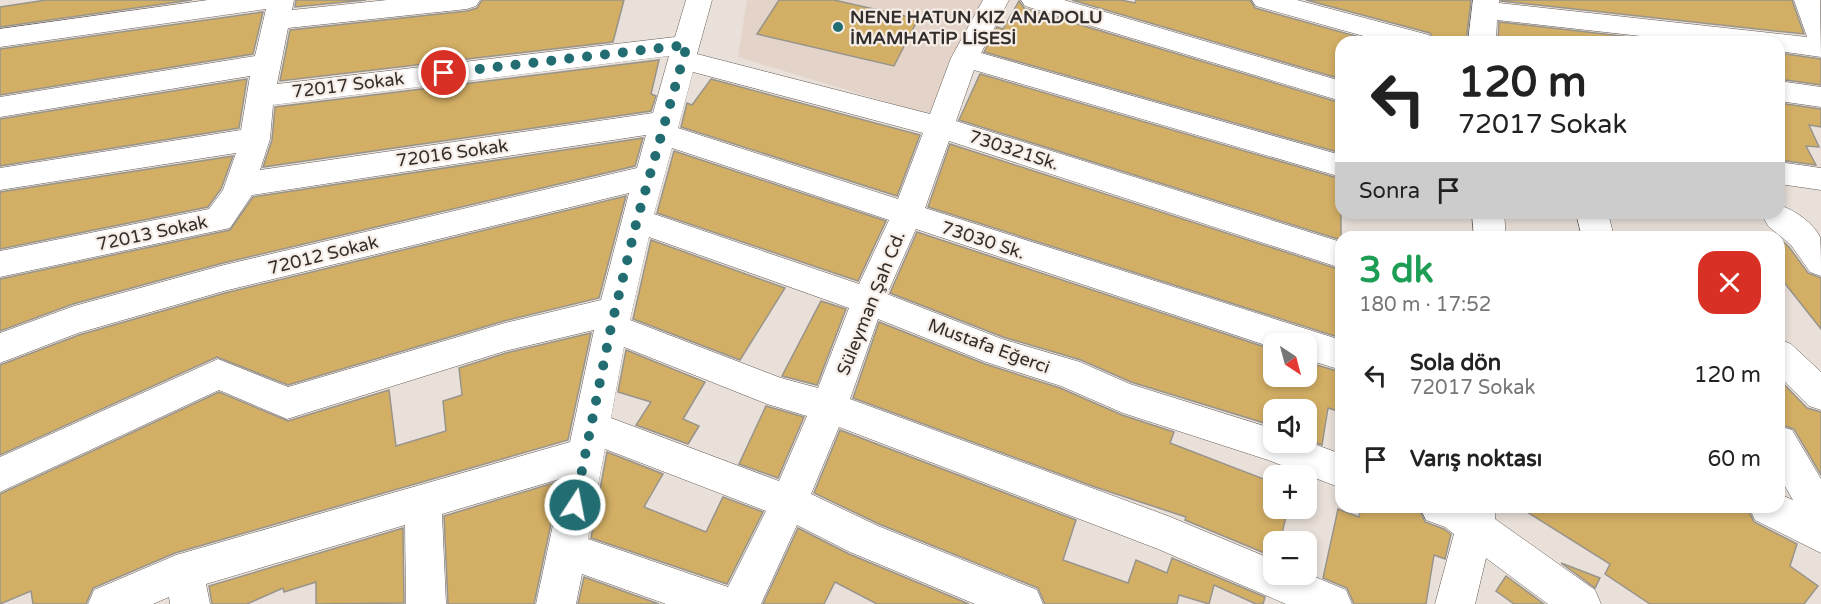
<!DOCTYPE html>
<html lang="tr">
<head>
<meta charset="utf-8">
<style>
	body { margin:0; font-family:"Varela Round",sans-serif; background:#f2f2f2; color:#222; height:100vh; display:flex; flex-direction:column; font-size:22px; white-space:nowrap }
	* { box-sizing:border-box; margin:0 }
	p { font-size:20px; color:#767676 }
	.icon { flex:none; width:33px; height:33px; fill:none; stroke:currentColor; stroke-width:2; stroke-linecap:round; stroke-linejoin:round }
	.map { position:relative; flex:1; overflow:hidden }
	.drawer { position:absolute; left:1335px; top:231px; width:450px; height:282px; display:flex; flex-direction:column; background:#fff; border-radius:18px; box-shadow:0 3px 9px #0003 }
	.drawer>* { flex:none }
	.guide { position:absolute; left:1335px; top:36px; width:450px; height:183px; border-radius:18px; box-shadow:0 3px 9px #0003; background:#fff; color:#222; overflow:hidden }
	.needle { width:39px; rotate:144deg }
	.buttons { position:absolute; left:1263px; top:333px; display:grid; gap:12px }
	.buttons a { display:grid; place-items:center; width:54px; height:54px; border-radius:12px; background:#fff; box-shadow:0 3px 9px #0003; font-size:30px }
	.pin { position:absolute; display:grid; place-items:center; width:51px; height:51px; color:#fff; margin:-26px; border:3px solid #fff; border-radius:50%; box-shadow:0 2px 6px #0007 }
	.me { position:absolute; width:66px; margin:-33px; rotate:11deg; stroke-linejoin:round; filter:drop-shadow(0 0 4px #0008) }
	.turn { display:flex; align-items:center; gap:21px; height:126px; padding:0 24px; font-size:27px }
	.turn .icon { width:78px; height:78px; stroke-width:2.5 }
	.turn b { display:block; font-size:42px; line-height:51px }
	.then { display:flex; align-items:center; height:57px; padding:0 24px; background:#0003; gap:12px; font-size:22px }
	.round { display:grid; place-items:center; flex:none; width:63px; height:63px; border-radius:18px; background:#f2f2f2 }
	.headline { display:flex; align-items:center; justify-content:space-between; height:102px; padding:0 24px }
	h1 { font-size:36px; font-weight:700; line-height:45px; color:#1e9e55 }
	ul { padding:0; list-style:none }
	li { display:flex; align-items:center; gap:18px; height:84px; padding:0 24px }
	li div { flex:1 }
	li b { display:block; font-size:22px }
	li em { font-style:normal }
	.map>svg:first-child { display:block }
	.built { fill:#e4d3c8 }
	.building { fill:#d3af65; stroke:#98948b; stroke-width:1.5 }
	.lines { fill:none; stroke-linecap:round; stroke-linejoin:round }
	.minor-casing { stroke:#645c56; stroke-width:1 }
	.minor { fill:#fff; fill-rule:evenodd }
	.route { stroke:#226d71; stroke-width:10; stroke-dasharray:0 18 }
	.poi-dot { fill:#226d71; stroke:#f7ede7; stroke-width:2 }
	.labels { text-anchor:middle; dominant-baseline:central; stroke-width:4.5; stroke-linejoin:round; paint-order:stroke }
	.poi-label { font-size:18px; font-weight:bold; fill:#322e2c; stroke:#f7ede7; text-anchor:start }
	.street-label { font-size:18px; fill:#322e2c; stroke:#f7ede7 }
</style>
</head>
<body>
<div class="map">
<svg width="1821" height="604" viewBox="0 0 1821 604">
	<rect width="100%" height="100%" fill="#e9e0d9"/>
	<!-- built -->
	<path class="built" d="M747,0h239l-50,117 -198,-60z"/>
	<!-- building -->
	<g class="building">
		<path d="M46,0h146l-192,27v-20z"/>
		<path d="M296,0h70l-71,7z"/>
		<path d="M482,0h142l-11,42 -333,39 10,-51 177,-19 10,-3z"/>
		<path d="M779,0h55l84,19 -24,47 -137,-32z"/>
		<path d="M1072,0h49l14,3 1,-3h114l5,8 122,34h-36v37z"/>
		<path d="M1306,0h165l-5,42h-31l-5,-9z"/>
		<path d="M1501,0h291l12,34 -303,-33z"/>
		<path d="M1019,1l5,7 317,95v50l-357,-101 13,-25 6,2z"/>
		<path d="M263,12l-10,42 -253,41v-46z"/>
		<path d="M1499,22l175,20h-176z"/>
		<path d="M1779,53l42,6v26l-42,-6z"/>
		<path d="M659,60l-8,34 5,2 -5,15 -388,56 9,-27 3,-33z"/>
		<path d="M980,74l361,105v61l-382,-120z"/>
		<path d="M247,79l-8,49 -239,38v-47z"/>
		<path d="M711,79l209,56 -23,61 -216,-69 6,-24 5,2z"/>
		<path d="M1779,103l42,6v18l-12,-2 10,22 -13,-1 10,19 -37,-5z"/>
		<path d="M643,138l-8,28 -412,97 -150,41 -73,27v-52l230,-49 23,-33z"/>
		<path d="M950,144l391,126v68l-413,-131z"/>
		<path d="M674,151l212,70 -28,60 -201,-68z"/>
		<path d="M233,156l-12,33 -13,18 -208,42v-57z"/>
		<path d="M626,196l-27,102 -95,23 -216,64 -71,-28 -217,98v-90l79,-30 146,-42z"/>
		<path d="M917,232l357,118v26h32v-14l35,10v40l-13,-4 -6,37 -16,-6v-29h-32v16l-143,-44 -50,-22 -78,-23 -113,-44z"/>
		<path d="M1779,238l10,9 19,26 13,5v51l-42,-53z"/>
		<path d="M651,240l134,48 -45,72 -107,-41z"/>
		<path d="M821,301l25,8 -29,76 -35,-9z"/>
		<path d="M879,322l106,42 75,24 62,27 52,17 -4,11 104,40v25h14l-8,34h-6v15l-89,-37 1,-3 -91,-30 -242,-89z"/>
		<path d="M591,333l-23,107 -393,113 -82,35 -7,16h-53l-2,-13 -31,13v-110l219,-102 69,29 101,-31 7,56 50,-15 -3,-30 19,-6 -3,-27 47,-15z"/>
		<path d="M626,350l79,32 -22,37 16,7 -11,18 -52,-19 15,-23 -33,-10z"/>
		<path d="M1779,379l28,29 14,4v63l-27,-46 -15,-5z"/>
		<path d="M766,406l38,11 -26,61 -39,-14z"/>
		<path d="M840,430l236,90 -13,40 65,23 8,-23 31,13 5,-15 93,39 -2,7h-7l-42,-19 -5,19 -30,-9 -2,9h-132l-7,-16 -159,-64 -65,-31z"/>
		<path d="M607,452l56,22 -19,33 62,25 17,-35 40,15 -36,72 -136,-46z"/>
		<path d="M560,481l-26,123h-86l-4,-88z"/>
		<path d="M1361,507h57l7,15 19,7 7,5 -6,25 -11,-4 -8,49h-72l-7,-16 -24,-10 15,-69 21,8z"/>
		<path d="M1519,507h228l7,15 43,22 -7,22 28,20 -14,18h-154l-45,-30 5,-10z"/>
		<path d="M403,528l1,75 -88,1v-22l-32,10 -1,-4 -36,16h-35l-3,-18z"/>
		<path d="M798,528l51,26 120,50h-92l-42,-22 -11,22h-61z"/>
		<path d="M1561,563l39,15 -5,10z"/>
		<path d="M1506,576l38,28h-30l-18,-13z"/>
		<path d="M584,577l75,27h-81z"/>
	</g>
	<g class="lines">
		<defs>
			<g id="minor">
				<path d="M208,0h86l-2,10 95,-10h93l-4,6 -9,3 -179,19 -11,56 398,-47 11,-37h26l-15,54 233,60 21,-56 32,-58h26l-28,53 360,102v22l-367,-107 -18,51 385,121v26l-392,-127 -24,67 416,132v30l-35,-11v-15h-32v4l-358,-119 -29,65 115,45 78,23 50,22 144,45v13l32,-1 35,13v34l-73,-28 -145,-47 -62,-27 -75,-24 -108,-43 -28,80 318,117 106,44v14l32,-1 40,17 6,14h-66l-128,-55 -319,-122 -28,67 67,32 159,64 6,14h-68l-125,-52 -53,-27 -36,79h-95l-84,-30 -6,30h-40l27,-126 -121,36 4,90h-40l-1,-79 -199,59 4,20h-40l-1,-7 -16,7h-65l6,-14 82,-35 394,-113 24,-112 -89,21 -218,68 -68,-29 -219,102v-35l218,-98 70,28 217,-64 96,-23 28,-107 -405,98 -146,42 -78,30v-30l74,-27 150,-41 413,-97 9,-33 -394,60 -22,33 -230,49v-26l209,-42 14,-19 13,-37 -236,37v-22l241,-38 9,-54 -250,41v-20l255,-41 11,-47 -266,38v-18zM669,56l-16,57 -393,57 10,-31 3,-34zM693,72l230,61 -25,66 -220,-71zM672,148l217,72 -30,64 -205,-70zM649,237l200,71 -31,80 -37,-10 -151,-58zM624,347l143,57 40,12 -28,65 -168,-63zM605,449l161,62 -38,76 -140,-48z"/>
				<path d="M1021,0h43l277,81v20l-316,-95z"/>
				<path d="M1252,0h45l132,35 4,7h-48l-129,-36z"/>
				<path d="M1473,0h26v3l308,34 -13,-37h26l1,57 -42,-6v-9h-85l-197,-22 -1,22h-28z"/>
				<path d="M1779,81l42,6v20l-42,-6z"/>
				<path d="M1779,162l42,6v22l-42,-6z"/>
				<path d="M1779,205c14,4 35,18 41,32 1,10 1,28 1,39l-11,-4 -19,-27 -23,-19 -5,-9 3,-4h13z"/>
				<path d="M1472,213h32l2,24h-32z"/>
				<path d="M1576,213h32l6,24h-32z"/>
				<path d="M1779,339l12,5 30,28v38l-12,-4 -30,-30z"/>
				<path d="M1779,426l13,4 29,49v74l-66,-33 -6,-13h30v-13l14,6 -14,-24z"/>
				<path d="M1420,507h76l-1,12 100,71 6,14h-53l-62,-46 -11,46h-40l19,-70 -9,-7 -19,-7z"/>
			</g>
		</defs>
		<!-- minor casing -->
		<use href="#minor" class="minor-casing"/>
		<!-- minor -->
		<use href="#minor" class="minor"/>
	</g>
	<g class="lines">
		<!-- route -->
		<path class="route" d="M444,73l243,-28 -50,175 -26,107 -36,178"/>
	</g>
	<!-- markers -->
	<circle class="poi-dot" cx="838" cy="27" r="6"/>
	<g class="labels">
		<!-- poi labels -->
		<g class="poi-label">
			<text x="850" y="17">NENE HATUN KIZ ANADOLU<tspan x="850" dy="21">İMAMHATİP LİSESİ</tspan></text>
		</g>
		<!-- street labels -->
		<g class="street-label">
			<text transform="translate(348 85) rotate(-7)">72017 Sokak</text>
			<text transform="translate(1014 150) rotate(18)">730321Sk.</text>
			<text transform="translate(452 153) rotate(-8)">72016 Sokak</text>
			<text transform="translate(152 233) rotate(-12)">72013 Sokak</text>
			<text transform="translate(983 240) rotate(18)">73030 Sk.</text>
			<text transform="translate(323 255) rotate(-14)">72012 Sokak</text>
			<text transform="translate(871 303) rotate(-68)">Süleyman Şah Cd.</text>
			<text transform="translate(989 346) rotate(20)">Mustafa Eğerci</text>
		</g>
	</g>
</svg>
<div class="buttons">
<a><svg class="needle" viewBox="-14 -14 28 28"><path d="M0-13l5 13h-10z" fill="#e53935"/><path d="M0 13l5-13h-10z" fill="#767676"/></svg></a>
<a><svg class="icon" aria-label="sound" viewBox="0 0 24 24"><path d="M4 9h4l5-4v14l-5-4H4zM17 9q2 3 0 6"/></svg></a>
<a>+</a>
<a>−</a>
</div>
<div class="pin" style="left:444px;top:73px;background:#d93025"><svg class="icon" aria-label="arrive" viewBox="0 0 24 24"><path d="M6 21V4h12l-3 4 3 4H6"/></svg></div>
<svg class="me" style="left:575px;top:505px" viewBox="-20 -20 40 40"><circle r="17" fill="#226d71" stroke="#fff" stroke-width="3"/><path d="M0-11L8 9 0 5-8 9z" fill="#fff"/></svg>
<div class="guide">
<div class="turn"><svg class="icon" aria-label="left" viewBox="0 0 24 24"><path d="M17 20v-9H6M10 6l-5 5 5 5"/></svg><div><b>120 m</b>72017 Sokak</div></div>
<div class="then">Sonra<svg class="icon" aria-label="arrive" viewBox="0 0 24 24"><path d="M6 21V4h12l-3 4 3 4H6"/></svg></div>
</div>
<section class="drawer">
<div class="headline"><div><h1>3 dk</h1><p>180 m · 17:52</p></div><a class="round" style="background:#d93025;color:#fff"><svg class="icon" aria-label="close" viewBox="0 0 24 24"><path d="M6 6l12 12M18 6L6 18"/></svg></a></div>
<ul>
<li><svg class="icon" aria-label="left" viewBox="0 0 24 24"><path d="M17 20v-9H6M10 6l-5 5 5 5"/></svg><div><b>Sola dön</b><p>72017 Sokak</p></div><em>120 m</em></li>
<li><svg class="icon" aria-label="arrive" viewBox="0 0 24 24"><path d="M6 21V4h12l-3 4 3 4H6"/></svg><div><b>Varış noktası</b></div><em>60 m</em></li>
</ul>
</section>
</div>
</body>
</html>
